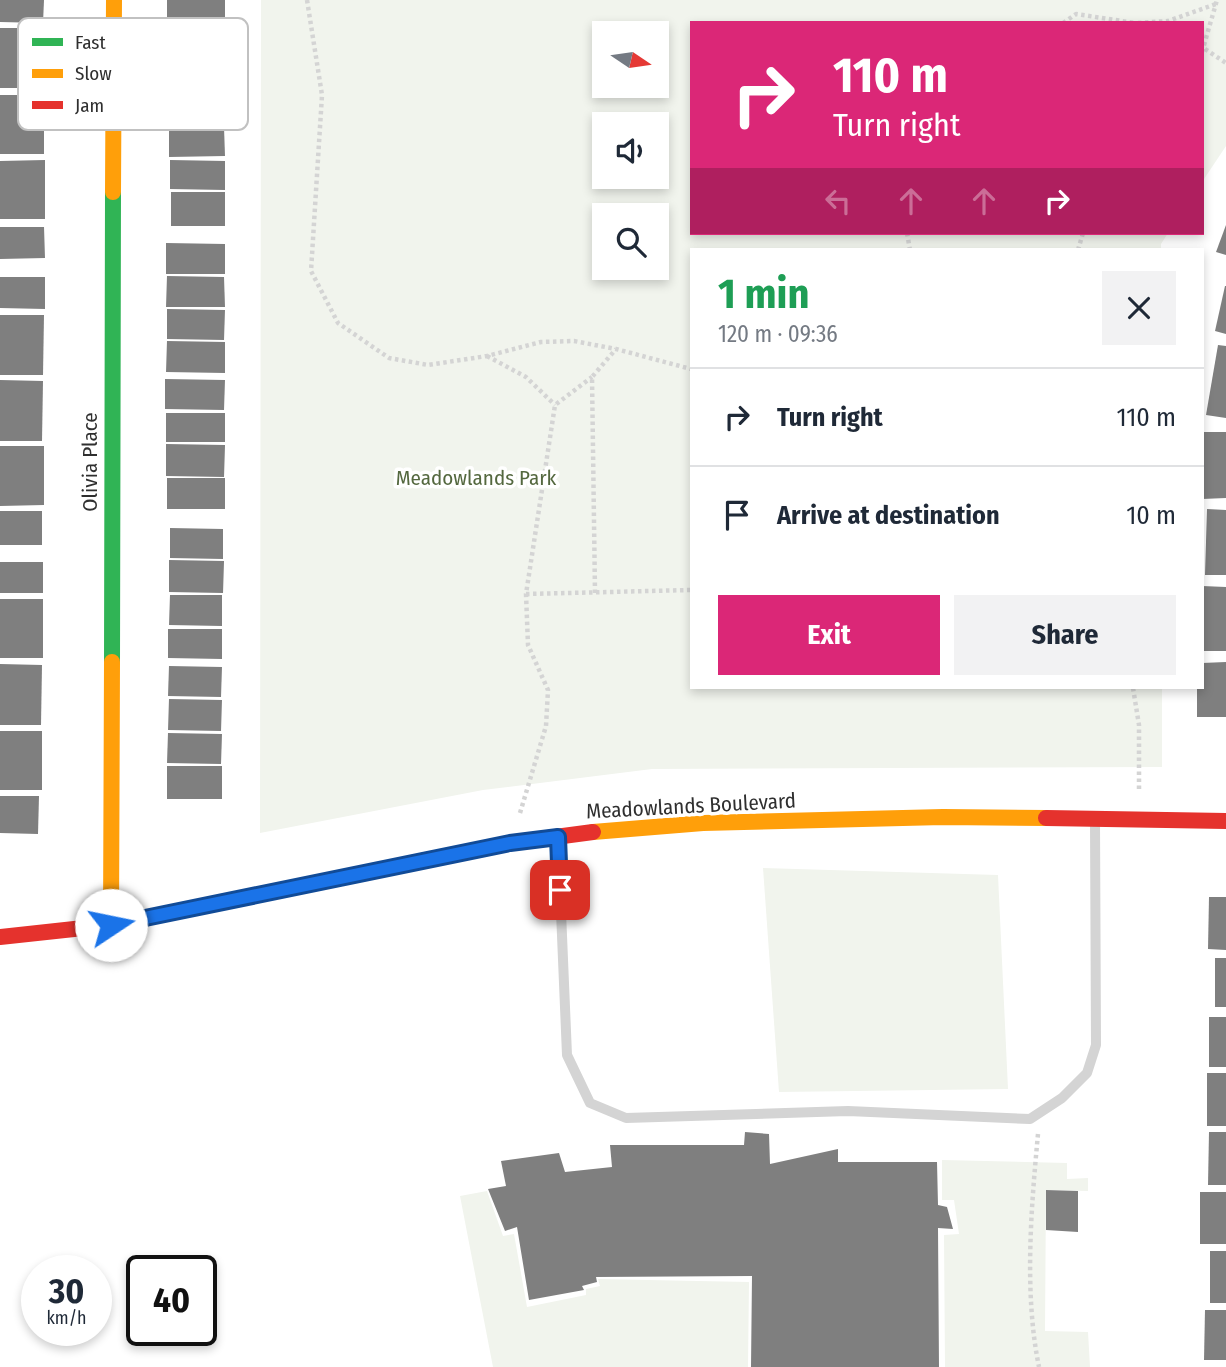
<!DOCTYPE html>
<html lang="en">
<head>
<meta charset="utf-8">
<style>
	body { margin:0; font-family:"Fira Sans Condensed",sans-serif; background:#f2f2f3; color:#1f2937; height:100vh; display:flex; flex-direction:column; font-size:26px; white-space:nowrap }
	* { box-sizing:border-box; margin:0 }
	p { font-size:23px; color:#747a83 }
	.icon { flex:none; width:38px; height:38px; fill:none; stroke:currentColor; stroke-width:2; stroke-linecap:round; stroke-linejoin:round }
	.map { position:relative; flex:1; overflow:hidden }
	.drawer { position:absolute; left:690px; top:248px; width:514px; height:441px; display:flex; flex-direction:column; background:#fff; border-radius:0px; box-shadow:0 4px 10px #0003 }
	.drawer>* { flex:none }
	.banner { position:absolute; left:690px; top:21px; width:514px; height:214px; border-radius:0px; box-shadow:0 4px 10px #0003; background:#db2777; color:#fff; overflow:hidden }
	.needle { width:46px; rotate:103deg }
	.controls { position:absolute; left:592px; top:21px; display:grid; gap:14px }
	.controls a { display:grid; place-items:center; width:77px; height:77px; border-radius:0px; background:#fff; box-shadow:0 4px 10px #0003; font-size:35px }
	.speed { position:absolute; left:21px; top:1255px; display:flex; gap:14px; font-size:35px; font-weight:700; text-align:center }
	.speed>* { display:grid; place-content:center; width:91px; height:91px; border-radius:50%; background:#fff; box-shadow:0 4px 10px #0003; line-height:1 }
	.speed small { font-size:18px; font-weight:400 }
	.speed .limit { border:4px solid #111; border-radius:10px; background:#fff; color:#111 }
	.pin { position:absolute; display:grid; place-items:center; width:60px; height:60px; color:#fff; margin:-30px; border-radius:14px; box-shadow:0 4px 10px #0006 }
	.me { position:absolute; width:77px; margin:-38px; rotate:79deg; stroke-linejoin:round; filter:drop-shadow(0 0 5px #0008) }
	.turn { display:flex; align-items:center; gap:24px; height:147px; padding:0 28px; font-size:32px }
	.turn .icon { width:91px; height:91px; stroke-width:2.5 }
	.turn b { display:block; font-size:49px; line-height:60px }
	.lanes { display:flex; align-items:center; height:66px; padding:0 28px; background:#0003; justify-content:center; gap:35px; direction:ltr }
	.lanes .off { opacity:.35 }
	.round { display:grid; place-items:center; flex:none; width:74px; height:74px; border-radius:0px; background:#f2f2f3 }
	.overview { display:flex; align-items:center; justify-content:space-between; height:119px; padding:0 28px }
	h1 { font-size:42px; font-weight:700; line-height:52px; color:#1e9e55 }
	.primary-button { display:flex; gap:14px; margin-top:auto; padding:14px 28px }
	.primary-button a { flex:1; height:80px; border-radius:0px; background:#db2777; color:#fff; font-size:28px; font-weight:700; line-height:80px; text-align:center }
	.primary-button a+a { background:#f2f2f3; color:#1f2937 }
	ul { padding:0; list-style:none }
	li { display:flex; align-items:center; gap:21px; height:98px; padding:0 28px; border-top:2px solid #e0e1e3 }
	li div { flex:1 }
	li b { display:block; font-size:26px }
	li em { font-style:normal }
	.map>svg:first-child { display:block }
	.green { fill:#f1f4ed; fill-rule:evenodd }
	.building { fill:#7f7f7f }
	.lines { fill:none; stroke-linecap:round; stroke-linejoin:round }
	.path { stroke:#d4d4d4; stroke-width:4.5; stroke-dasharray:3.5 3.5; stroke-linecap:butt }
	.lane { stroke:#d4d4d4; stroke-width:10 }
	.fast { stroke:#30b455; stroke-width:16 }
	.slow { stroke:#ff9f0a; stroke-width:16 }
	.jam { stroke:#e5322d; stroke-width:16 }
	.route-casing { stroke:#114b97; stroke-width:18 }
	.route { stroke:#1a73e8; stroke-width:12 }
	.labels { text-anchor:middle; dominant-baseline:central; stroke-width:7; stroke-linejoin:round; paint-order:stroke }
	.street-label { font-size:21px; fill:#2f2f2f; stroke:#fff }
	.park-label { font-size:21px; fill:#54683f; stroke:#fff }
	.key { fill:#fff; stroke:#c1c1c1; stroke-width:2 }
	.key-label { font-size:19px; fill:#2f2f2f }
</style>
</head>
<body>
<div class="map">
<svg width="1226" height="1367" viewBox="0 0 1226 1367">
	<rect width="100%" height="100%" fill="#fff"/>
	<!-- green -->
	<g class="green">
		<path d="M261,0h965v146l-24,36v-159h-511v210h477l-7,11v6h-470v438h471v79l-510,2 -169,21 -223,43zM656,33v53h-52v-53zM656,124v53h-52v-53zM656,215v53h-52v-53z"/>
		<path d="M763,868l235,7 10,214 -229,3z"/>
		<path d="M942,1160l125,3v16l21,-1v13l-42,-1 -1,141 43,1 2,35h-145l-1,-132 15,-1 -5,-34h-12z"/>
		<path d="M487,1191l16,45 11,-2 13,73 59,-12v-6l14,-3 -2,-7 151,3 -1,85h-255l-33,-171z"/>
	</g>
	<!-- building -->
	<g class="building">
		<path d="M0,0h44l-1,23 -43,-1z"/>
		<rect x="167" y="0" width="58" height="18"/>
		<rect x="0" y="28" width="42" height="60"/>
		<rect x="0" y="95" width="44" height="59"/>
		<path d="M224,127l1,29 -56,1v-29z"/>
		<path d="M45,160v59h-45v-58z"/>
		<path d="M170,160l55,1v29l-55,-1z"/>
		<rect x="171" y="192" width="54" height="34"/>
		<path d="M1226,225v30l-10,-3z"/>
		<path d="M0,227h44l1,31 -45,1z"/>
		<path d="M166,243l59,1v30h-59z"/>
		<path d="M167,276l57,1 1,30h-59z"/>
		<path d="M0,277h45v32l-45,-1z"/>
		<path d="M1225,286h1v48l-11,-3z"/>
		<path d="M167,309l58,1 -1,30 -57,-1z"/>
		<path d="M0,315h44l-1,60h-43z"/>
		<path d="M167,341l58,1v31l-59,-1z"/>
		<path d="M1218,345l8,1v72l-20,-3z"/>
		<path d="M165,379l60,1 -1,30 -59,-1z"/>
		<path d="M0,380l43,1 -1,60h-42z"/>
		<rect x="166" y="413" width="59" height="29"/>
		<path d="M1202,432h24v66l-24,1z"/>
		<path d="M166,444l59,1 -1,32 -58,-1z"/>
		<path d="M0,446h44v59l-44,1z"/>
		<rect x="167" y="478" width="58" height="31"/>
		<path d="M1207,509l19,1v65h-21z"/>
		<rect x="0" y="511" width="42" height="34"/>
		<path d="M170,528l53,1v30l-53,-1z"/>
		<path d="M169,560l55,1 -1,32 -54,-1z"/>
		<rect x="0" y="562" width="43" height="31"/>
		<path d="M1202,586l24,1v64h-24z"/>
		<path d="M170,595h52v31l-53,-1z"/>
		<rect x="0" y="599" width="43" height="59"/>
		<path d="M168,629h54v30l-54,-1z"/>
		<path d="M1226,662v55h-29v-29h5v-25z"/>
		<path d="M0,664l42,1 -1,60h-41z"/>
		<path d="M169,666l53,1 -1,30 -53,-1z"/>
		<path d="M169,699l53,1 -1,31 -53,-1z"/>
		<rect x="0" y="731" width="42" height="59"/>
		<path d="M168,733l54,1 -1,30 -54,-1z"/>
		<rect x="167" y="766" width="55" height="33"/>
		<path d="M0,796h39l-1,38 -38,-1z"/>
		<path d="M1209,897h17v53l-18,-1z"/>
		<rect x="1215" y="958" width="11" height="49"/>
		<rect x="1209" y="1017" width="17" height="50"/>
		<rect x="1207" y="1073" width="19" height="53"/>
		<path d="M745,1132l24,2 1,30 68,-15v13h99l1,43 9,2 6,22 -15,-1 1,139h-188l1,-91 -156,1 1,5 -15,4 2,4 -55,10 -12,-73 -12,4 -17,-42 18,-3 -5,-25 58,-8 6,19 47,-5 -2,-22h134z"/>
		<path d="M1209,1132h17v53h-18z"/>
		<path d="M1046,1190l32,1v41l-32,-2z"/>
		<rect x="1200" y="1192" width="26" height="52"/>
		<rect x="1210" y="1251" width="16" height="52"/>
		<path d="M1205,1310h21v50h-22z"/>
	</g>
	<g class="lines">
		<!-- path -->
		<g class="path">
			<path d="M307,0l15,95 -11,176 27,52 51,35 39,7 59,-9 54,-14 33,-1 42,8 75,20"/>
			<path d="M1063,23l13,-9 59,9"/>
			<path d="M1138,23l30,-2 48,-17"/>
			<path d="M1205,49l21,14"/>
			<path d="M1202,52l15,-52"/>
			<path d="M907,233l3,17"/>
			<path d="M1078,250l5,-17"/>
			<path d="M487,356l39,21 29,28"/>
			<path d="M595,593l-3,-216 24,-28"/>
			<path d="M526,594l165,-4"/>
			<path d="M1133,688l6,37v66"/>
			<path d="M520,813l26,-87 2,-36 -20,-45 -2,-51 29,-189 37,-28"/>
			<path d="M1038,1134c-7,75 -14,160 1,233"/>
		</g>
		<!-- lane -->
		<path class="lane" d="M558,840l9,215 23,48 36,15 222,-7 182,8 32,-21 25,-25 9,-28 -1,-223"/>
		<!-- fast -->
		<path class="fast" d="M112,662l1,-470"/>
		<!-- slow -->
		<g class="slow">
			<path d="M113,192l1,-192"/>
			<path d="M593,832l110,-9 240,-6 103,1"/>
			<path d="M111,925l1,-263"/>
		</g>
		<!-- jam -->
		<g class="jam">
			<path d="M1046,818l180,3"/>
			<path d="M0,937l111,-12 399,-82 83,-11"/>
		</g>
	</g>
	<g class="lines">
		<defs>
			<path id="route" d="M111,925l399,-82 48,-6 2,53"/>
		</defs>
		<!-- route casing -->
		<use href="#route" class="route-casing"/>
		<!-- route -->
		<use href="#route" class="route"/>
	</g>
	<g class="labels">
		<!-- street labels -->
		<g class="street-label">
			<text transform="translate(90 462) rotate(-90)">Olivia Place</text>
			<text transform="translate(691 806) rotate(-3)">Meadowlands Boulevard</text>
		</g>
		<!-- park labels -->
		<g class="park-label">
			<text x="476" y="478">Meadowlands Park</text>
		</g>
	</g>
	<!-- legend -->
	<rect x="18" y="18" width="230" height="112" rx="10" class="key"/>
	<rect x="32" y="38" width="31" height="8" fill="#30b455"/>
	<rect x="32" y="69" width="31" height="9" fill="#ff9f0a"/>
	<rect x="32" y="101" width="31" height="8" fill="#e5322d"/>
	<g class="key-label">
		<text x="75" y="49">Fast</text>
		<text x="75" y="80">Slow</text>
		<text x="75" y="112">Jam</text>
	</g>
</svg>
<div class="controls">
<a><svg class="needle" viewBox="-14 -14 28 28"><path d="M0-13l5 13h-10z" fill="#e53935"/><path d="M0 13l5-13h-10z" fill="#747a83"/></svg></a>
<a><svg class="icon" aria-label="sound" viewBox="0 0 24 24"><path d="M4 9h4l5-4v14l-5-4H4zM17 9q2 3 0 6"/></svg></a>
<a><svg class="icon" aria-label="search" viewBox="0 0 24 24"><circle cx="10" cy="10" r="6"/><path d="M15 15l6 6"/></svg></a>
</div>
<div class="speed"><div>30<small>km/h</small></div><div class="limit">40</div></div>
<div class="pin" style="left:560px;top:890px;background:#d93025"><svg class="icon" aria-label="arrive" viewBox="0 0 24 24"><path d="M6 21V4h12l-3 4 3 4H6"/></svg></div>
<svg class="me" style="left:111px;top:925px" viewBox="-20 -20 40 40"><circle r="19" fill="#fff"/><path d="M0-13L10 11 0 6-10 11z" fill="#1a73e8"/></svg>
<div class="banner">
<div class="turn"><svg class="icon" aria-label="right" viewBox="0 0 24 24"><path d="M7 20v-9h11M14 6l5 5-5 5"/></svg><div><b>110 m</b>Turn right</div></div>
<div class="lanes"><svg class="icon off" aria-label="left" viewBox="0 0 24 24"><path d="M17 20v-9H6M10 6l-5 5 5 5"/></svg><svg class="icon off" aria-label="ahead" viewBox="0 0 24 24"><path d="M12 20V5M6 11l6-6 6 6"/></svg><svg class="icon off" aria-label="ahead" viewBox="0 0 24 24"><path d="M12 20V5M6 11l6-6 6 6"/></svg><svg class="icon" aria-label="right" viewBox="0 0 24 24"><path d="M7 20v-9h11M14 6l5 5-5 5"/></svg></div>
</div>
<section class="drawer">
<div class="overview"><div><h1>1 min</h1><p>120 m · 09:36</p></div><a class="round"><svg class="icon" aria-label="close" viewBox="0 0 24 24"><path d="M6 6l12 12M18 6L6 18"/></svg></a></div>
<ul>
<li><svg class="icon" aria-label="right" viewBox="0 0 24 24"><path d="M7 20v-9h11M14 6l5 5-5 5"/></svg><div><b>Turn right</b></div><em>110 m</em></li>
<li><svg class="icon" aria-label="arrive" viewBox="0 0 24 24"><path d="M6 21V4h12l-3 4 3 4H6"/></svg><div><b>Arrive at destination</b></div><em>10 m</em></li>
</ul>
<div class="primary-button"><a>Exit</a><a>Share</a></div>
</section>
</div>
</body>
</html>
